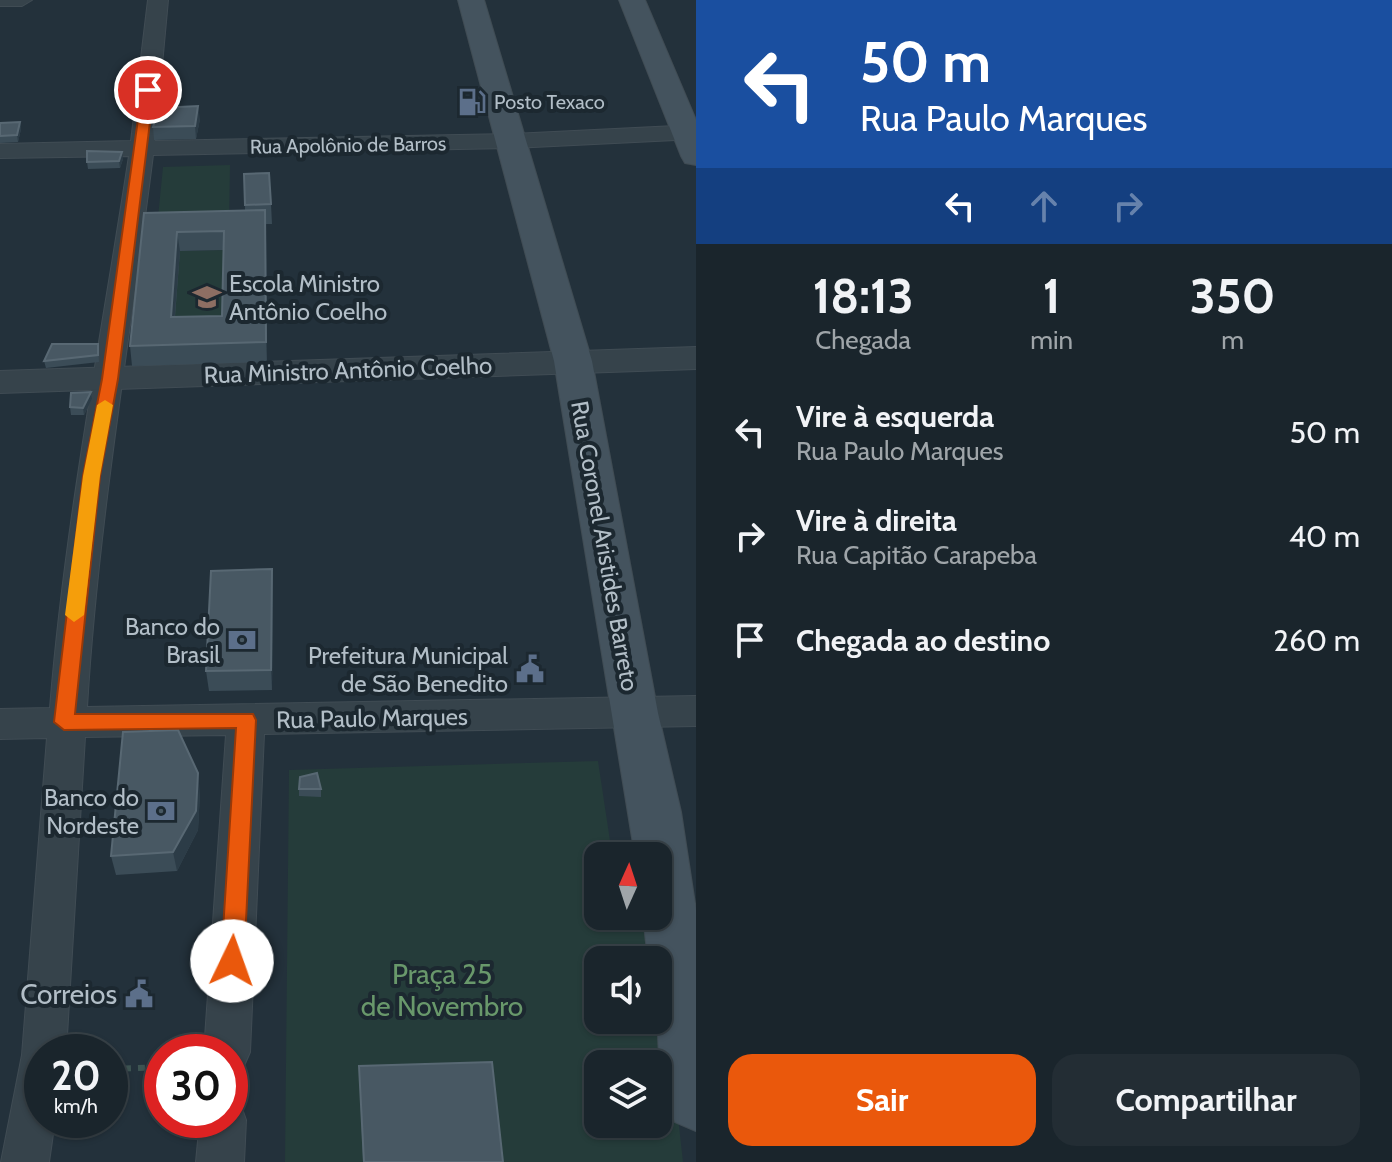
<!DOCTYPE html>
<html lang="pt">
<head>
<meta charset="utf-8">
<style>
	body { margin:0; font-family:Cabin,sans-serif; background:#232d34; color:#f1f3f6; height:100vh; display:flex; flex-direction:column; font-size:30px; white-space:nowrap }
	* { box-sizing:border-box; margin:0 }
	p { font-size:26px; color:#9fa5a9 }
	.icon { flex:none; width:44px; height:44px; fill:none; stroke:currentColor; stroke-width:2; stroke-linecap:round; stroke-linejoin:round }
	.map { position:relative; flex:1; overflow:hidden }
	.side { display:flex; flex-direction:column; background:#1a252c; width:696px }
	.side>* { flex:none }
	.banner { background:#1a4fa0; color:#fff; overflow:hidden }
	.needle { width:52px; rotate:3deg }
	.fabs { position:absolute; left:584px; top:842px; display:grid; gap:16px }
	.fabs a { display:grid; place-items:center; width:88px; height:88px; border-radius:16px; background:#1a252c; box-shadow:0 2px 6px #0004,0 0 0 2px #384248; font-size:40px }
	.speed { position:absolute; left:24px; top:1034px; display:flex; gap:16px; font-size:40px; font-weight:700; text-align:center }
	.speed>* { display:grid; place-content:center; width:104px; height:104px; border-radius:50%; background:#1a252c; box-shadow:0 2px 6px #0004,0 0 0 2px #384248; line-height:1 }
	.speed small { font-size:20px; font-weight:400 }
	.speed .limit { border:12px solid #d22; background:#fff; color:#111 }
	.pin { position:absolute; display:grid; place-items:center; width:68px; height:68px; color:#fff; margin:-34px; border:4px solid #fff; border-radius:50%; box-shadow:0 2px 8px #0007 }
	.me { position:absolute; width:88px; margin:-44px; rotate:3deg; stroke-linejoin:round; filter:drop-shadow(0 0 6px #0008) }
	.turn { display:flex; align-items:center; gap:28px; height:168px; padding:0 32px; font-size:36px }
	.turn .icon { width:104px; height:104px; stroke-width:2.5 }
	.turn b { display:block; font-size:56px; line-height:68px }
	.lanes { display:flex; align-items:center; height:76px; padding:0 32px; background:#0003; justify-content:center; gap:40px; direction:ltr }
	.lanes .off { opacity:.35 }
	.eta { display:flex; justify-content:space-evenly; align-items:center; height:136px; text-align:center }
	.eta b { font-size:48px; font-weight:800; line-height:56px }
	.button { display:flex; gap:16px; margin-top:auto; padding:16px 32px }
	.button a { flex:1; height:92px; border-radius:24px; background:#ea580c; color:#fff; font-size:32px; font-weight:800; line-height:92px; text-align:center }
	.button a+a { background:#232d34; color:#f1f3f6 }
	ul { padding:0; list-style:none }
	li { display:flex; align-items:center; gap:24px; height:104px; padding:0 32px }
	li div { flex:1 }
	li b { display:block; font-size:30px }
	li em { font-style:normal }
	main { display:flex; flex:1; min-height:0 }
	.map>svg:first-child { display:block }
	.green { fill:#253c3a; fill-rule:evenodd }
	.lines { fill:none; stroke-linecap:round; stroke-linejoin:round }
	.minor-casing { stroke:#404c54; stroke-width:2 }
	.tertiary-casing { stroke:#404c54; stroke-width:2 }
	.secondary-casing { stroke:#404c54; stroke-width:2 }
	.path { stroke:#3d5452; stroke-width:6; stroke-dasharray:7 7; stroke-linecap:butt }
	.minor { fill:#36434b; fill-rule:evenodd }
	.tertiary { fill:#36434b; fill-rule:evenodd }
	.secondary { fill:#44535e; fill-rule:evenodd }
	.wall { fill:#3b4c57; fill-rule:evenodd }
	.shaded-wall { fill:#2c3c47 }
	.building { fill:#485863; stroke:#586873; stroke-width:2; fill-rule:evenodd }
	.route { fill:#ea580c; stroke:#983908; stroke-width:2 }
	.slow { fill:#f59e0b }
	.labels { text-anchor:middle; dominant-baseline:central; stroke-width:8; stroke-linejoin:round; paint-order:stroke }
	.far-poi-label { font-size:20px; fill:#b2bec7; stroke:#1c2830; text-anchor:start }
	.far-street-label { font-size:20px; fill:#b2bec7; stroke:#1c2830 }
	.poi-label { font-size:24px; fill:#b2bec7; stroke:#1c2830; text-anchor:end }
	.street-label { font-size:24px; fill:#b2bec7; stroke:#1c2830 }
	.near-park-label { font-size:28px; fill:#69986b; stroke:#1c2830 }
	.near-poi-label { font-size:28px; fill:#b2bec7; stroke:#1c2830; text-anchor:end }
</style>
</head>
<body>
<main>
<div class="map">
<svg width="696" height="1162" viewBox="0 0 696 1162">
	<rect width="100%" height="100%" fill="#23313b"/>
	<!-- green -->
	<g class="green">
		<path d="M230,165l-1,60 -72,2 6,-60z"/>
		<path d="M226,250l-3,86 -50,1 6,-86z"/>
		<path d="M598,761l14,93 12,2h-26v60h58l27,246h-398l4,-392zM598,960h60v60h-60zM598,1064h60v60h-60z"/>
	</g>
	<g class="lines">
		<defs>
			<g id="minor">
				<path d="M0,0h32l-10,6h-22z"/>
				<path d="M148,0h20l-13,141 358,-7 183,-9v14l-183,9 -360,7c-23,184 -55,367 -66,552l609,-11v30l-432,8 -14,318 -7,16 -13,5v-21h-26l22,-317 -141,2 -19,315h-24v68h13l-6,42h-48l21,-107 25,-317 -47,1v-30l50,-1c15,-186 51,-368 79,-552l-129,2v-14l131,-3z"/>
				<path d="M230,1099l10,4 6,17 -2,42h-48l4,-42h30z"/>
			</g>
			<path id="tertiary" d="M696,347v22l-696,24v-22z"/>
			<g id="secondary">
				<path d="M458,0h26l108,361 66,352 23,99 15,98v221l-21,-9c-22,-52 -17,-107 -17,-162h-10l-5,-44h15v-60h-23l-81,-495z"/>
				<path d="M619,0h26l51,120v45l-11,-2 -4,-7z"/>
			</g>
		</defs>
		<!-- minor casing -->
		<use href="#minor" class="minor-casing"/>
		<!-- tertiary casing -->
		<use href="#tertiary" class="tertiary-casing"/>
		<!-- secondary casing -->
		<use href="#secondary" class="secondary-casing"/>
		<!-- path -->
		<path class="path" d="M110,1069l52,-2"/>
		<!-- minor -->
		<use href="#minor" class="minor"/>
		<!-- tertiary -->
		<use href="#tertiary" class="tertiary"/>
		<!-- secondary -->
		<use href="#secondary" class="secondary"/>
	</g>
	<!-- wall -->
	<g class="wall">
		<path d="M200,119l-4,20 -42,1 -1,-13z"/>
		<path d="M20,122l1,7 -3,13 -18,1v-20z"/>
		<path d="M123,159l-3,9 -32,1 -1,-7z"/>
		<path d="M244,174l27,30 1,20h-6l1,138 -135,4 -2,-20 14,-133 101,-3zM224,250l-2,66 -47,1 5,-66z"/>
		<path d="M98,344l1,18 -53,6 -2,-7z"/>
		<path d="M91,392l1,7 -8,16h-13l-1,-8z"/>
		<path d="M272,569l1,21 -1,100 -63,1 -3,-20z"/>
		<path d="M299,789h22v8l-22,-1z"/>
		<path d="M200,793l-2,37 -21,41 -61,4 -5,-19z"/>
		<path d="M359,1066l144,96h-140z"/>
	</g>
	<!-- shaded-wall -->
	<g class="shaded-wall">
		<path d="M198,106l2,13 -4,20 -1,-13z"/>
		<path d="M20,122l1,7 -3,13 -1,-7z"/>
		<path d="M122,152l1,7 -3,9 -1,-7z"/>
		<path d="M265,210l1,19 1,133 -1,-20z"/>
		<path d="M177,232l3,19 -7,86 -2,-20z"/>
		<path d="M91,392l1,7 -8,16 -1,-7z"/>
		<path d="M272,569l1,21 -1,100 -1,-20z"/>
		<path d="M198,773l2,20 -2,37 -21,41 -4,-19z"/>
	</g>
	<!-- building -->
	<g class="building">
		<path d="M198,106l-3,20 -42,1 6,-19z"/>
		<path d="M20,122l-3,13 -17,1v-13z"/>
		<path d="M87,151l35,1 -3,9 -32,1z"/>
		<path d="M269,173l2,31 -26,1 -1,-31z"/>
		<path d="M265,210l1,132 -136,4 14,-133zM224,231l-2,85 -51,1 6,-85z"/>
		<path d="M52,344h46v11l-54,6z"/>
		<path d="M91,392l-8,16 -13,-1 1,-14z"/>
		<path d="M272,569l-1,101 -65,1 5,-100z"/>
		<path d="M178,730l20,43 -2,38 -23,41 -62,4 12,-124z"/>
		<path d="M317,773l4,16h-22l1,-12z"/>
		<path d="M492,1062l11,100h-139l-5,-96z"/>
	</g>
	<!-- route -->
	<path class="route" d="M148,86l6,4 -36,289 -18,97 -25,238h178l3,6 -12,241 -3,8 -9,3 -8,-3 -3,-8 15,-233 -172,2 -10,-8 29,-246 19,-97 40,-289z"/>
	<!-- slow -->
	<path class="slow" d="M105,400l8,5 -13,71 -16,139 -10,7 -9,-7 18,-139 14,-71z"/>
	<!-- icons -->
	<defs>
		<symbol id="fuel-bare" viewBox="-9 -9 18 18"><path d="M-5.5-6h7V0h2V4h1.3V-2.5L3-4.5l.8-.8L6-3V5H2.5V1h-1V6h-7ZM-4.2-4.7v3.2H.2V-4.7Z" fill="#5c6f8a" stroke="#1c2830" stroke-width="2.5" paint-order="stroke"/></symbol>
		<symbol id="school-bare" viewBox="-9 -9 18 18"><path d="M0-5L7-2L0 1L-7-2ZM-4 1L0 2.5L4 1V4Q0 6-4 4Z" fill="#8d6e63" stroke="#1c2830" stroke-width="2.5" paint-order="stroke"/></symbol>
		<symbol id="bank-bare" viewBox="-9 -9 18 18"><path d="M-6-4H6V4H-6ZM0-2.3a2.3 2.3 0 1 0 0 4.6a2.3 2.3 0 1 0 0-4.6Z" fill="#5c6f8a" stroke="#1c2830" stroke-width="2.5" paint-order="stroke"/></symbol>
		<symbol id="civic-bare" viewBox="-9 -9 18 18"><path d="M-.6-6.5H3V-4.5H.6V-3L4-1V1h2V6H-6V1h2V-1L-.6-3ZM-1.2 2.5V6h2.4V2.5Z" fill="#5c6f8a" stroke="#1c2830" stroke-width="2.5" paint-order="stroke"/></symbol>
	</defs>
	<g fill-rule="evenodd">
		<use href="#fuel-bare" x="452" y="82" width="40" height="40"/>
		<use href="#school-bare" x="187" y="277" width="40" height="40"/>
		<use href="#bank-bare" x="222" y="620" width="40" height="40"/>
		<use href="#civic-bare" x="510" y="649" width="40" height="40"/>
		<use href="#bank-bare" x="141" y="791" width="40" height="40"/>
		<use href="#civic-bare" x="119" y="974" width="40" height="40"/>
	</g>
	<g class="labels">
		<!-- far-poi labels -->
		<g class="far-poi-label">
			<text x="494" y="102">Posto Texaco</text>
		</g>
		<!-- far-street labels -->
		<g class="far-street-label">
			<text transform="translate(348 145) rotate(-1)">Rua Apolônio de Barros</text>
		</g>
		<!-- poi labels -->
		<g class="poi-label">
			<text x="229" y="283" text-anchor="start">Escola Ministro<tspan x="229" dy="28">Antônio Coelho</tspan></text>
			<text x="220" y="626">Banco do<tspan x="220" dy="28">Brasil</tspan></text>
			<text x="508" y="655">Prefeitura Municipal<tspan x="508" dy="28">de São Benedito</tspan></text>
			<text x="139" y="797">Banco do<tspan x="139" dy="28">Nordeste</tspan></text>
		</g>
		<!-- street labels -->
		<g class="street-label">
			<text transform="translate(348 370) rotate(-2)">Rua Ministro Antônio Coelho</text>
			<text transform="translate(605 546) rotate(80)">Rua Coronel Aristides Barreto</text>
			<text transform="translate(372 718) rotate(-1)">Rua Paulo Marques</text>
		</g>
		<!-- near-park labels -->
		<g class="near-park-label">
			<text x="442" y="974">Praça 25<tspan x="442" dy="32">de Novembro</tspan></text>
		</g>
		<!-- near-poi labels -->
		<g class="near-poi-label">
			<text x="117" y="994">Correios</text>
		</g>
	</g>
</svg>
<div class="fabs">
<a><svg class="needle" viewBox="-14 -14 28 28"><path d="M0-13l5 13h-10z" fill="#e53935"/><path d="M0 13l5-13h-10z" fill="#9fa5a9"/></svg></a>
<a><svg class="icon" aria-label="sound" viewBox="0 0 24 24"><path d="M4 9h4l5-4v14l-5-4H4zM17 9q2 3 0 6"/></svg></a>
<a><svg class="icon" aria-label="layers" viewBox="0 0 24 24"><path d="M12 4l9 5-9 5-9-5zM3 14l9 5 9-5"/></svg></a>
</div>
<div class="speed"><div>20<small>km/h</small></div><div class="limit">30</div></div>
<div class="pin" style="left:148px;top:90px;background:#d93025"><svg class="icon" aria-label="arrive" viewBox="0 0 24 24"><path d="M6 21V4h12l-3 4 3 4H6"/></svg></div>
<svg class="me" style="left:232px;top:961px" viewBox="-20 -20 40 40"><circle r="19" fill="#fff"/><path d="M0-13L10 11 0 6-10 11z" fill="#ea580c"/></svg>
</div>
<section class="side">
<div class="banner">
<div class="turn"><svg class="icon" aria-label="left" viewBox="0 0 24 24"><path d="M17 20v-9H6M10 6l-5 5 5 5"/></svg><div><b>50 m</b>Rua Paulo Marques</div></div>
<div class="lanes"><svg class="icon" aria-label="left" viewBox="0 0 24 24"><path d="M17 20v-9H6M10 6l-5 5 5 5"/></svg><svg class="icon off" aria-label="ahead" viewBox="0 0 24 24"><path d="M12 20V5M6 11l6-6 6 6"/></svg><svg class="icon off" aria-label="right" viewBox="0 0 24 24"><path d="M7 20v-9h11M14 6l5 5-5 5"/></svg></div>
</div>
<div class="eta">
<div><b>18:13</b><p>Chegada</p></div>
<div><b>1</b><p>min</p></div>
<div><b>350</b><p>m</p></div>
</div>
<ul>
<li><svg class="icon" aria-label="left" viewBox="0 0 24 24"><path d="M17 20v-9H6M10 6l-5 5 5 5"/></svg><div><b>Vire à esquerda</b><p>Rua Paulo Marques</p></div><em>50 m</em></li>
<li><svg class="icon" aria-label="right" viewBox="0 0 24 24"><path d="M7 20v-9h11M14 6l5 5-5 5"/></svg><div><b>Vire à direita</b><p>Rua Capitão Carapeba</p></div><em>40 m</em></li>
<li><svg class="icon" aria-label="arrive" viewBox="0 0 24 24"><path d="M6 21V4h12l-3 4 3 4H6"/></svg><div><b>Chegada ao destino</b></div><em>260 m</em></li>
</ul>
<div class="button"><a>Sair</a><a>Compartilhar</a></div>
</section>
</main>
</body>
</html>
